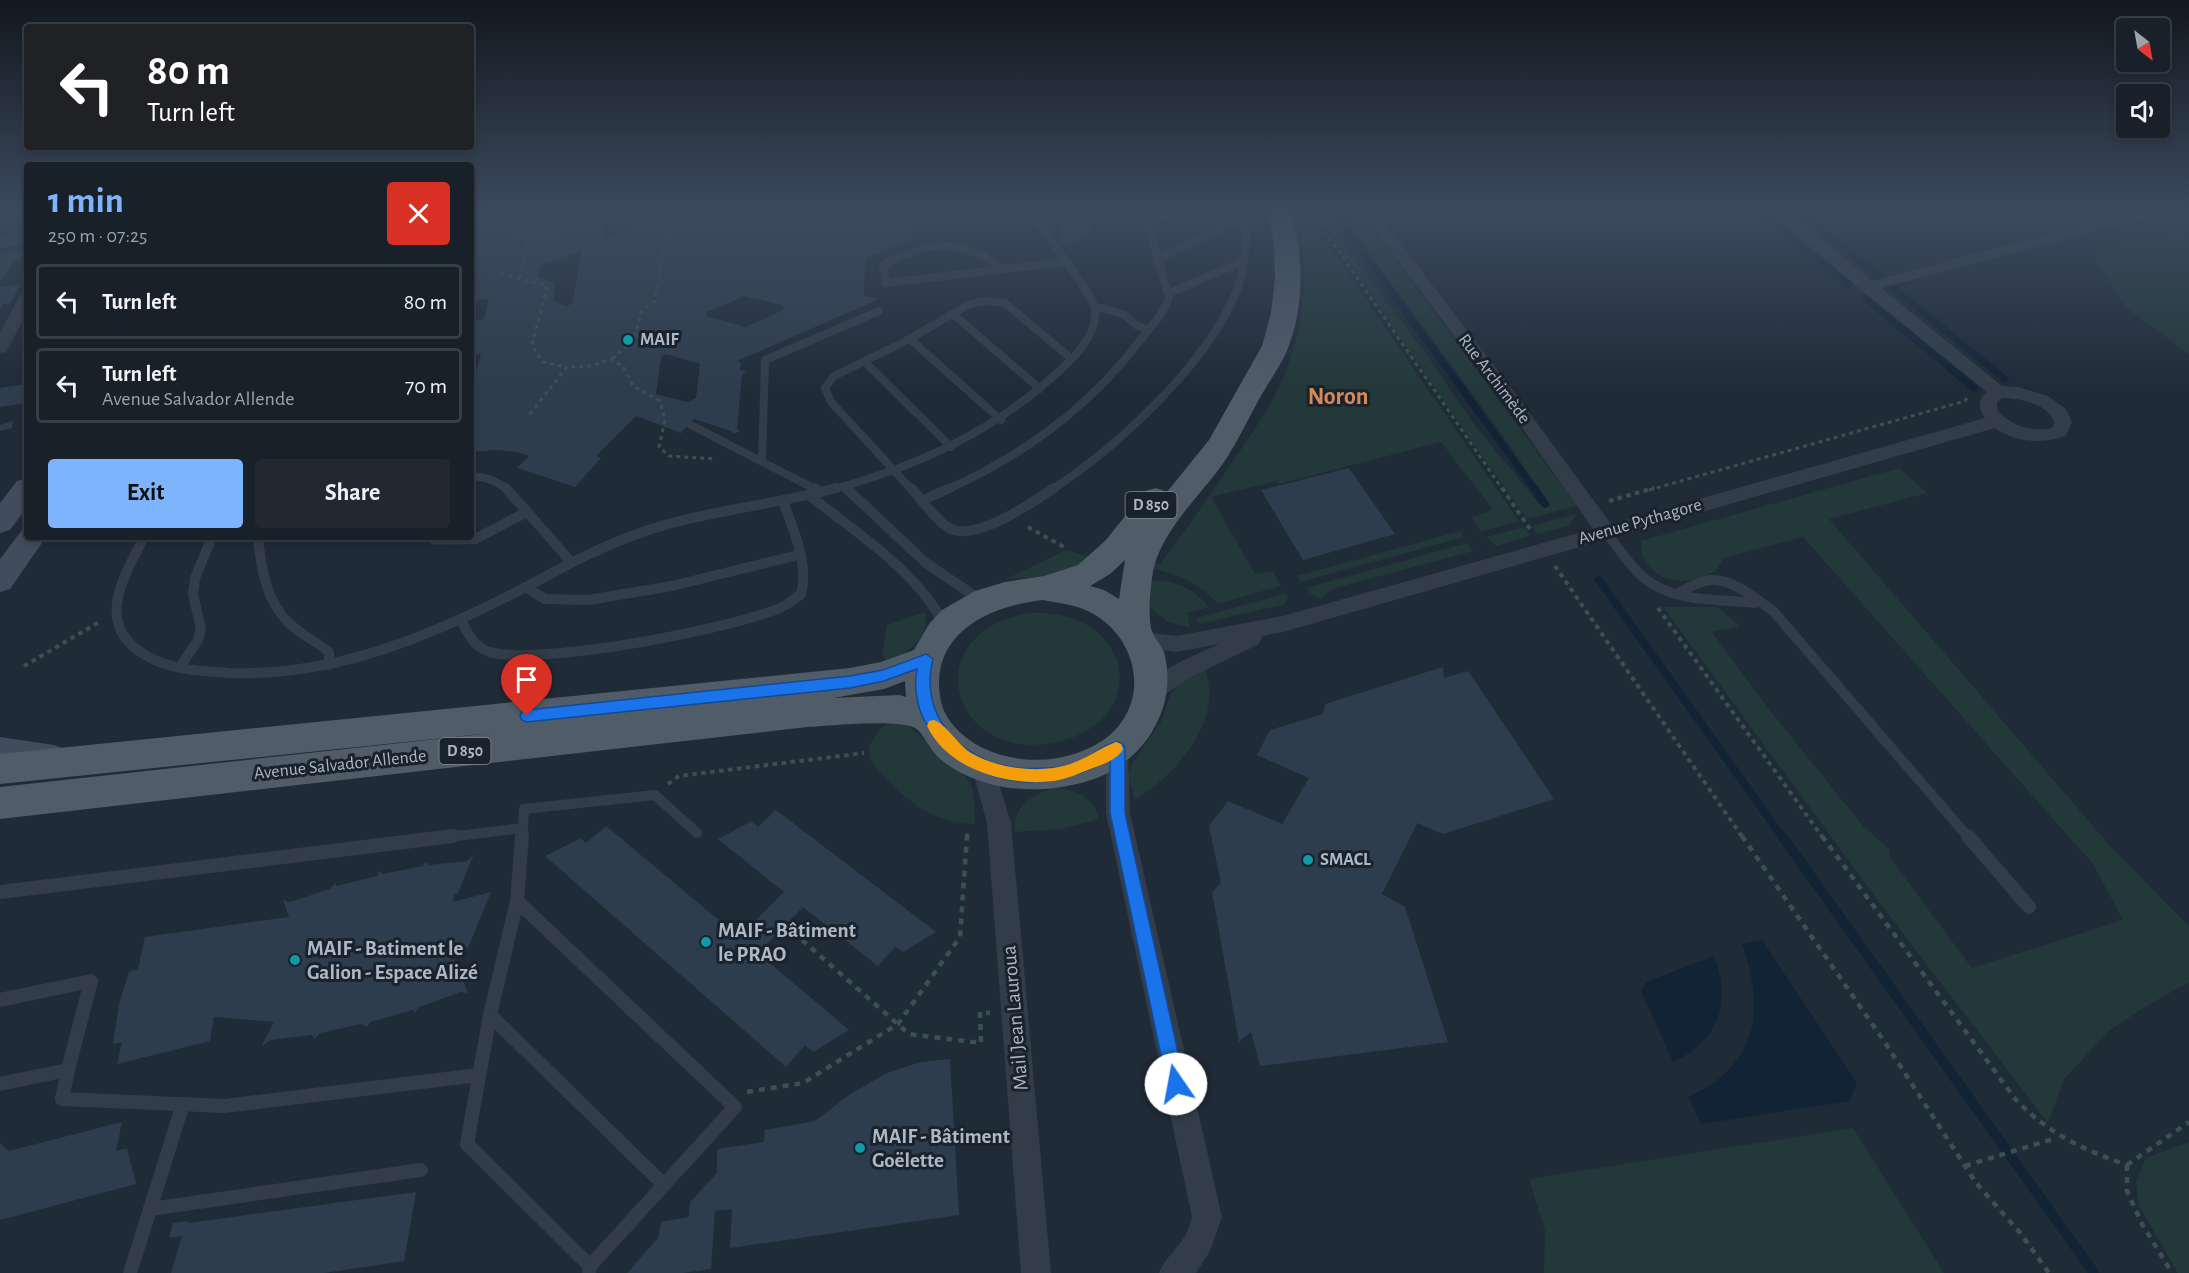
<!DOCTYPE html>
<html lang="en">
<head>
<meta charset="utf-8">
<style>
	body { margin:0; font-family:"Alegreya Sans",sans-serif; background:#212832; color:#f1f3f6; height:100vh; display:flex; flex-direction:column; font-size:22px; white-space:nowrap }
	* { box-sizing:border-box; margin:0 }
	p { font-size:20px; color:#9fa3a8 }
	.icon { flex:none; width:33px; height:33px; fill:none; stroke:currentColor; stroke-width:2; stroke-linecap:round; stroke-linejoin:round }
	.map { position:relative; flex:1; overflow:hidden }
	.details { position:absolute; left:24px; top:162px; width:450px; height:378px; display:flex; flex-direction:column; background:#18202a; border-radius:6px; box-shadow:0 3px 9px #0003,0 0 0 2px #363e47 }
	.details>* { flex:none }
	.guide { position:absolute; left:24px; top:24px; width:450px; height:126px; border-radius:6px; box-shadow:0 3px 9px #0003,0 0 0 2px #363e47; background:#202124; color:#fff; overflow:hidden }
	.needle { width:39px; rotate:149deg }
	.buttons { position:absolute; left:2116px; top:18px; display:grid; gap:12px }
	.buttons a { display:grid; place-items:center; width:54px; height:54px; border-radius:6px; background:#18202a; box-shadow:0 3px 9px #0003,0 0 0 2px #363e47; font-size:30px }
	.pin { position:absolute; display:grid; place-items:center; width:51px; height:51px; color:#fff; margin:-62px -26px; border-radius:50% 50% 50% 0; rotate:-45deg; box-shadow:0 0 6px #0007 }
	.pin .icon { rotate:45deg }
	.me { position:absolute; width:66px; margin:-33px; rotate:348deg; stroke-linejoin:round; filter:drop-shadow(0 0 4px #0008) }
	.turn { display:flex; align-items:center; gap:21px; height:126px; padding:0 24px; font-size:27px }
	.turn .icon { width:78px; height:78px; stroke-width:2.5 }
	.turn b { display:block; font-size:42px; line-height:51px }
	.round { display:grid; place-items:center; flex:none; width:63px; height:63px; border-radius:6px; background:#212832 }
	.head { display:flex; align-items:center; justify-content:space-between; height:102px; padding:0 24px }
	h1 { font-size:36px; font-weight:600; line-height:45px; color:#7db4fb }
	.action { display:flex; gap:12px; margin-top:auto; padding:12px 24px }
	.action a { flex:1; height:69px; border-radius:6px; background:#7db4fb; color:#111; font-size:24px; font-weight:600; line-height:69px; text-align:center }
	.action a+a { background:#212832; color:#f1f3f6 }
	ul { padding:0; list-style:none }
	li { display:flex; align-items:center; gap:18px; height:75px; margin:0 12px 9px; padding:0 12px; border:3px solid #363e47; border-radius:6px }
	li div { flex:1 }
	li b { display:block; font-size:22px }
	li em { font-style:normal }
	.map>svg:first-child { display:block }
	.green { fill:#223839 }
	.water { fill:#132336 }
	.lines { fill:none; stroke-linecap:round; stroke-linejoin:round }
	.stream-far2 { stroke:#132336; stroke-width:7 }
	.stream-far1 { stroke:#132336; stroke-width:8 }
	.stream { stroke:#132336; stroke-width:10 }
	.building { fill:#2e3d4d; fill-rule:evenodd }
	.path-far2 { stroke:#3a5152; stroke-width:3; stroke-dasharray:4 4; stroke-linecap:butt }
	.path-far1 { stroke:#3a5152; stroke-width:4; stroke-dasharray:4.5 4.5; stroke-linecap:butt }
	.path { stroke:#3a5152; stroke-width:4.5; stroke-dasharray:6 6; stroke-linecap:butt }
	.service-far2 { stroke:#333d49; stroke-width:8 }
	.service-far1 { stroke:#333d49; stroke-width:10 }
	.service { stroke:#333d49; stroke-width:14 }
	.minor { fill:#333d49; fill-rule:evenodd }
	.secondary { fill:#414d5c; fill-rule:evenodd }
	.primary { fill:#515c69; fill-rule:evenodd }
	.route { fill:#1a73e8; stroke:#114b97; stroke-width:1.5 }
	.slow { fill:#f59e0b }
	.culture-dot { fill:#0f9aa8; stroke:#19222d; stroke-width:2 }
	.labels { text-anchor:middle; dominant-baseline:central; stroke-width:6; stroke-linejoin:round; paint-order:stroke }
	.shield { fill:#19222d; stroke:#818b97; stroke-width:1.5 }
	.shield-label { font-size:16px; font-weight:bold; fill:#aeb8c5 }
	.poi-label { font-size:18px; font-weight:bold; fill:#aeb8c5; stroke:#19222d; text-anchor:start }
	.street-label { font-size:18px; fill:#aeb8c5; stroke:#19222d }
	.near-poi-label { font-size:21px; font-weight:bold; fill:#aeb8c5; stroke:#19222d; text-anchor:start }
	.near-street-label { font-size:21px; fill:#aeb8c5; stroke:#19222d }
	.district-label { font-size:24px; font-weight:bold; fill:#d68858; stroke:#19222d }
</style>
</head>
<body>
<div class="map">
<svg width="2189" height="1273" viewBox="0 0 2189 1273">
	<rect width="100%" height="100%" fill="#202b38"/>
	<!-- green -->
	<g class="green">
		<path d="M1293,211h14l50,76 162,234 -38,11 -9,-15 21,-7 -52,-68 -162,42 -3,-3 -65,16 44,77 18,-3 8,15 -63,18c-19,-22 -41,-30 -68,-36l2,-6 8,2c24,-32 47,-64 69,-97 40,-58 68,-98 74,-170 3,-31 1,-57 -10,-86z"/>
		<path d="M1314,211h14l18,37 77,102 54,78 62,76 9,-1 -43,-64 -160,-219 19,-3 213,289 -50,13 -64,-90z"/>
		<path d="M2189,226v128l-61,-45 -34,-52 5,-7z"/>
		<path d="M1899,468l28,25 -98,26 283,329 77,78v56l-39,22 -40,26 -46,49 -16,44 -169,-221 -216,-295h54l23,19 -28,6 56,76 95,118 26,23 1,9 82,110 151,-48 -30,-56 -290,-327 -79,21c-3,4 -5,9 -8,12 -4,4 -12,6 -18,8 -27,9 -58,-5 -57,-37z"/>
		<path d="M1576,514l-7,12 -32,8 -6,-8z"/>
		<path d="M1524,527l6,9 -34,10 -9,-9z"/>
		<path d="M1460,531l4,6 -164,45 -3,-6z"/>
		<path d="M1467,543l6,8 -141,38 -11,10 -10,-5 -5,-6z"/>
		<path d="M1070,551l22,7v3l-51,16 -35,2 56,-27z"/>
		<path d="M1158,580c22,2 36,10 51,27l-22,6 3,14 -22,-5 -18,-14 -2,-27z"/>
		<path d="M1286,593l2,5 -3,6 -85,20 -4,-6z"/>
		<path d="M925,612c5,27 -17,40 -38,51l-5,-9 5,-29z"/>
		<path d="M1030,613c106,-5 124,112 22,130 -103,18 -137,-111 -22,-130z"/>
		<path d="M1205,668c19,54 -29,106 -70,132l-7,-24 4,-12 30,-44 8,-25 9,-10z"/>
		<path d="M889,721c6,1 12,2 18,5 9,4 59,48 63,56 5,13 5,29 5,42 -38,-1 -63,-18 -88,-45 -6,-6 -15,-13 -17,-22 -4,-14 10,-28 19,-36z"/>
		<path d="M1054,788c22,1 39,9 45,31l-38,10 -46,3c-3,-25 17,-38 39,-44z"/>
		<path d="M1853,1128l91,145h-400l1,-43 -16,-51z"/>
		<path d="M2189,1142v131h-11l-39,-67 -3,-24 10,-24z"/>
	</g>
	<!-- water -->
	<g class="water">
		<path d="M1762,940l95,143 -7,18 -149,23 -13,-27c69,-31 78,-86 54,-153z"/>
		<path d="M1714,956c18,46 5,85 -41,106l-32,-71 5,-9z"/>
	</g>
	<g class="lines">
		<!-- stream-far2 -->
		<g class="stream-far2">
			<path d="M1336,211l24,37 175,242"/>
			<path d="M1758,211l91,74"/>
			<path d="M1798,211l83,67"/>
			<path d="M1342,219l38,-8"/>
			<path d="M1892,287l113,92"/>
			<path d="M1865,298l109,90"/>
		</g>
		<!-- stream-far1 -->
		<g class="stream-far1">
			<path d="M1534,488l11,16"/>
			<path d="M1599,580l184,258"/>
		</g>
		<!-- stream -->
		<path class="stream" d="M1782,836l312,437"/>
	</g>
	<!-- building -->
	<g class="building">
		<path d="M480,211h105l24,6 16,-6h171l-1,5 26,7 1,-12h88l1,29 -46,18 -1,38 13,2v2l-140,61 4,2 -1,7 7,2 -5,2 -5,55 3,2 -6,3 -3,-3 -37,-12 -13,14 -45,-17 -40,40 5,2 -26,29 -58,-19 12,-12 -12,-4 -21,-2 -25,2v-80l6,-3 4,-16 -10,4v-35l13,-3 5,-19 -6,-1 -12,4v-77zM636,215l2,1 -2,9 -29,12 -4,-1 3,-10zM579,251l3,2 -10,51 -6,2 -13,-5 2,-18 -17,-6 3,-12zM745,296l39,10 -1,4 -37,17 -40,-11v-4zM666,354l34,10 -4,34 -9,4 -31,-8 5,-37z"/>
		<path d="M1043,211l45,1 4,20 -28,14 -4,-29 4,-3 -20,-1z"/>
		<path d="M27,232l-3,13 -24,3v-13z"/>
		<path d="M13,261l-10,18 -3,1v-17z"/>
		<path d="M20,284l-9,19 -8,1 -3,6v-23z"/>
		<path d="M27,384v19l-27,4v-19z"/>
		<path d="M13,421l-1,7 -12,3v-6z"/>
		<path d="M1349,468l46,66 -92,26 -42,-70z"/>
		<path d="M1443,667l1,11 24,-7 86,128 -111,35 -26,-11 -35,71 23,13 43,135 -188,24 -9,-34 -12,10 -27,-150 9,-9 -12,-57 19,-25 54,23 27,-46 -52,-23 13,-25 53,-16 2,-10z"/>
		<path d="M776,810l160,122 -33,20 -8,-5 -17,19 -75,-59 -45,46 91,77 -36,22 -8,-7 -19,22 -241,-211 36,-18 5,5 20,-17 133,111 45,-45 -66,-53 34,-18 6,6z"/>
		<path d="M474,854l-16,39 -4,1 -1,8 38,-10 -23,56 -18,4v8l4,-1 14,34 -7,-1 -42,15 -4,6 -2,-3 -43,12 -3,5 -6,-3 -41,9 -6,6 -2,-4 -42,5 -6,5h-2l12,-23 -60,-5 -4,24 -93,23 5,-22 -9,2 6,-40 10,-32 9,-3 7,-32 144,-20 -6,-17 7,2 40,-13 5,-6 2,3 40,-10 2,-5 4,3 40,-8 2,-4 4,3 38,-4z"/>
		<path d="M950,1059l9,156 -229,33 2,-39 -17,2 -4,58 -28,4h-56l31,-35 3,-16 28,-5 1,-15 27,-29v-24l47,-7 1,-12 50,-9 34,-26 38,-22 34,-11z"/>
		<path d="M122,1122l-6,29 11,-3 9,36 -136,36v-77l9,8z"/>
		<path d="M416,1192l-12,69 -80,12h-153l11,-37 -13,2 4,-15 16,-2 -1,2z"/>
	</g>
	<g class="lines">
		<!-- path-far2 -->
		<g class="path-far2">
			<path d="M1311,211l192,279"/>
			<path d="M1748,211l11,9"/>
			<path d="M507,241l30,-3 87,-27"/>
			<path d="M501,274l46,12 -15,59 11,17 24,5"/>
			<path d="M520,279l8,-40"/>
			<path d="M612,359l22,-20 8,-29 13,-9 14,-90"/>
			<path d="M530,414l37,-47 24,-1 21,-7 12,9 9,18 27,15 5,19 -6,27 10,9 47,3"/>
			<path d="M1649,490l316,-89 2,-3"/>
		</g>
		<!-- path-far1 -->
		<g class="path-far1">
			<path d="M1502,488l30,44"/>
			<path d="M1609,501l45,-13"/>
			<path d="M1028,527l36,20"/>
			<path d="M300,537l9,2 17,-2"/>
			<path d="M1555,566l188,272"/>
			<path d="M1658,608l165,230"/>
			<path d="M24,666l77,-45"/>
			<path d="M668,784l11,-8 185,-23"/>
			<path d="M967,838l1,-9"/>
		</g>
		<!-- path -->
		<g class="path">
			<path d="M1742,836l144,208 90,139 45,51 28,39"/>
			<path d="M1822,836l194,264c32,33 67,50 111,65"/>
			<path d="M793,932l116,102 72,9 -1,-31 10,1"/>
			<path d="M747,1092l56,-9 95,-59 62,-87 7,-101"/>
			<path d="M2127,1165v26l15,33 30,49"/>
			<path d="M2127,1165l62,-43"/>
			<path d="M1965,1166l91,-28"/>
		</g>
		<!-- service-far2 -->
		<g class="service-far2">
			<path d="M935,211l13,2 13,-2"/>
			<path d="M1112,211l35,10 33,-10"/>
			<path d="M1158,258l86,-40"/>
			<path d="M1004,269c-45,-32 -73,-29 -121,-4l3,18 179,-21"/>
			<path d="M1169,293l75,-32 2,-22 -3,-28"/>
			<path d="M1096,307l27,7 13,11 12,5"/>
			<path d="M953,314l87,75"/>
			<path d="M910,339l91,81"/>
			<path d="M865,362l86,85"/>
			<path d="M689,424l128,66"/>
			<path d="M762,461l3,-101 114,-49"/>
			<path d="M471,477c11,-2 29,5 36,13"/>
			<path d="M844,486l4,4"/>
			<path d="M831,490c84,-23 160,-57 225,-116 18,-16 42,-39 39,-65 -2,-15 -54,-81 -66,-98"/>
			<path d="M912,490l-81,-88 -6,-14 9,-12 70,-34 66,-38 15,-3 20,2 67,56"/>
			<path d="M946,490c77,-34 141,-81 192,-147 11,-14 25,-28 31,-45l-22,-77"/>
			<path d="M1051,490c66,-41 184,-149 193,-229"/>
		</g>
		<!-- service-far1 -->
		<g class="service-far1">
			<path d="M506,488l65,74"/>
			<path d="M814,488l7,4"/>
			<path d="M846,488l80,75 56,38"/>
			<path d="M911,488c11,12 22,28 35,38 25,20 85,-23 108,-38"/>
			<path d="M809,495c47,38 106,74 135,129"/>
			<path d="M923,500l27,-12"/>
			<path d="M1606,532c12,16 23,33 38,46 30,25 75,21 111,25"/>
			<path d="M144,537c-21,41 -50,88 1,118 25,15 56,16 84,18 104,4 203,-37 293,-84 38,-20 75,-41 115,-55 64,-23 133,-28 199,-46"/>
			<path d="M258,537c3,31 8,65 32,87 12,11 27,18 39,28v13"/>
			<path d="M432,537l3,3 40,-1 52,-27"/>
			<path d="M525,587l20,12 43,1 84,-14 126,-31"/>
			<path d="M1678,593c9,-4 17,-10 27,-12 24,-6 51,18 69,31l195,226"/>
			<path d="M461,620c6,12 12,25 26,31 45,17 249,-23 295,-44 7,-3 13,-9 19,-13 8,-30 -8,-65 -18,-93"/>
			<path d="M180,667l18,-27 3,-11 -8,-35 2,-16 17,-41"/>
			<path d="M523,828l1,-19 131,-14 42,38"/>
			<path d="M440,838l83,-10 -1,10"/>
		</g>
		<!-- service -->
		<g class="service">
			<path d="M1968,836l61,71"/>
			<path d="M0,892l453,-56"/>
			<path d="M517,901l5,-65"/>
			<path d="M517,901l218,206 -145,159 -123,-122 23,-129z"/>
			<path d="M0,1000l91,-19 -23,89"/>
			<path d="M490,1015l174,170"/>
			<path d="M0,1084l68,-14 -6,29 162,7 255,-31"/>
			<path d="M150,1209l271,-39"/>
			<path d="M130,1273l53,-169"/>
			<path d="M589,1273l1,-7"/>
		</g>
		<!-- minor -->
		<g class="minor">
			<path d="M1361,211h15l144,189 91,124 374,-106c-7,-10 -8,-17 2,-26l-126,-102 -92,-79h17l86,70 265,-70h26l-2,3 -280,74 121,98 16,1 30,9 18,13 6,13 -6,14c-25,8 -49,7 -71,-8l-712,204 -21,4 -3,8 -66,32 -32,21 -8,3 -8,-3 -3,-6c10,-20 57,-37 77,-47l-43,8 -40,-6 -4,-6 4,-6 7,-2 33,4 107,-20 310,-87 -85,-121zM2002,398c18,0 45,5 52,24l-2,6c-18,5 -45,-3 -55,-19v-7z"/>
			<path d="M27,250v10l-27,3v-10z"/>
			<path d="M27,293v20l-21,39 -6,1v-21l21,-38z"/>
			<path d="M1117,738l8,3 3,7 2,65 92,404 -12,34 -14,22h-37c10,-23 26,-26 33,-56l-86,-404v-65l3,-7z"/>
			<path d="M982,755l8,3 3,7 18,58 40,450h-30l-34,-450 -16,-58 3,-7z"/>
		</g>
		<!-- secondary -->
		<g class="secondary">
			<path d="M27,478v29l-17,23 -10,3v-30l17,-22z"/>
			<path d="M27,528v9h19l-36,52 -10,3v-33l22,-29z"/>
			<path d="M0,737l54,8 11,4 5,10 -5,10 -11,4 -54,-8z"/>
		</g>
		<!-- primary -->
		<path class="primary" d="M1267,211h24c13,46 14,97 -5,142 -8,17 -20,33 -29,50 -13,24 -24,48 -41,70 -22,28 -48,54 -60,87 -5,14 -9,58 -4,71 2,8 9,13 12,21 8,31 2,60 -16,86 -14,19 -34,35 -57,42 -49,16 -109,13 -151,-21 -9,-8 -17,-25 -23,-30 -16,-11 -88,-3 -110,-2l-807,92v-32l501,-55 -501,52v-30l850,-86 31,-6 33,-12 15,-26 13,-14 33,-19 30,-9 39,-6 34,-11 28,-25 39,-49 11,-3 11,4 42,-52 53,-94 9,-33 4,-35 -1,-34zM1125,560l-6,39 -15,-9 -14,-4 20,-12zM1043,600c13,3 28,4 40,9 51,20 71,87 27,126 -43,36 -121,33 -157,-10 -11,-13 -14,-27 -14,-43 1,-55 58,-77 104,-82zM905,681l1,16 -7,-2 -66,3 51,-9z"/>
	</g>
	<!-- sky -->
	<linearGradient id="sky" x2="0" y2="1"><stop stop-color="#12181f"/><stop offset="0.54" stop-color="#3c4a5e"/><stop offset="1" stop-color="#3c4a5e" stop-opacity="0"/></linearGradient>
	<rect width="2189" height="390" fill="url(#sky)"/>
	<!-- route -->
	<path class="route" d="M926,654l7,5c-15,56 28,103 84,109 10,1 22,0 32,0 11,0 26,-5 36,-9 11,-6 25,-20 37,-16l3,5v65l60,271 -3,6 -6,3 -6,-3 -3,-6 -57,-271v-54c-17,10 -36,18 -56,21 -66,13 -150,-38 -137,-111l-33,12 -34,7 -323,34 -5,-2 -2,-4 2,-5 5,-1 323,-34 33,-6z"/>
	<!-- slow -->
	<path class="slow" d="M934,720c12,4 24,25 37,33 28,16 69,21 99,11 16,-5 30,-16 46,-22l5,2 2,5c-5,10 -19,15 -30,19 -13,5 -25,11 -39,13 -45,6 -106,-11 -127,-55l2,-5z"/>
	<!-- markers -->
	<g class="culture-dot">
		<circle cx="628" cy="340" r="6"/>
		<circle cx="1308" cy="860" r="6"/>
		<circle cx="706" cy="942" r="6"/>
		<circle cx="295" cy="960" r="6"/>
		<circle cx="860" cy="1148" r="6"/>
	</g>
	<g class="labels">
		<!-- shield labels -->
		<g class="shield">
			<rect x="1125.5" y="492" width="51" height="26" rx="4.5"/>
			<rect x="439.5" y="738" width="51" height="26" rx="4.5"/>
		</g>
		<g class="shield-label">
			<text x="1151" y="505">D 850</text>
			<text x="465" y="751">D 850</text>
		</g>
		<!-- poi labels -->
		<g class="poi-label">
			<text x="640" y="340">MAIF</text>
			<text x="1320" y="860">SMACL</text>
		</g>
		<!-- street labels -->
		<g class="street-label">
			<text transform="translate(1494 379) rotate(53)">Rue Archimède</text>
			<text transform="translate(1640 522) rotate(-16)">Avenue Pythagore</text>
			<text transform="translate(340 765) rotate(-6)">Avenue Salvador Allende</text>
		</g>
		<!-- near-poi labels -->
		<g class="near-poi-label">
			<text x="718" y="930">MAIF - Bâtiment<tspan x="718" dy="24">le PRAO</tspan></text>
			<text x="307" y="948">MAIF - Batiment le<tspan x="307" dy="24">Galion - Espace Alizé</tspan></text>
			<text x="872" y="1136">MAIF - Bâtiment<tspan x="872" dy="24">Goëlette</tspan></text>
		</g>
		<!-- near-street labels -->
		<g class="near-street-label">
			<text transform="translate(1015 1018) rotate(-95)">Mail Jean Lauroua</text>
		</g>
		<!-- district labels -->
		<g class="district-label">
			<text x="1338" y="397">Noron</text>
		</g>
	</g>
</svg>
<div class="buttons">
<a><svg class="needle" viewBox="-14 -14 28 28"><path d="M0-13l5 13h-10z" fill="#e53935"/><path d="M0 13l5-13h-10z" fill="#9fa3a8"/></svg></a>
<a><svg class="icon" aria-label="sound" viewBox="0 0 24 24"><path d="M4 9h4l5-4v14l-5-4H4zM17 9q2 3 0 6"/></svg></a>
</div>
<div class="pin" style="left:527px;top:716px;background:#d93025"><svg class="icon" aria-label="arrive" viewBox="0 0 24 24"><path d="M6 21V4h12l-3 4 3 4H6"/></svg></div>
<svg class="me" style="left:1176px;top:1084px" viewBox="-20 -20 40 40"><circle r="19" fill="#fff"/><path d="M0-13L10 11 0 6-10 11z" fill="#1a73e8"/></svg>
<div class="guide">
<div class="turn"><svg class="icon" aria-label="left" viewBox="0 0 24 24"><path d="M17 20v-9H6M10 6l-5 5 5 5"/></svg><div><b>80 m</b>Turn left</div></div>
</div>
<section class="details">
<div class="head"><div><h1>1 min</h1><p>250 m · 07:25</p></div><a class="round" style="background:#d93025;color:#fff"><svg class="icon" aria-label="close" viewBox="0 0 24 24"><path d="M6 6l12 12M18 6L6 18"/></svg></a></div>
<ul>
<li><svg class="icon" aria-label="left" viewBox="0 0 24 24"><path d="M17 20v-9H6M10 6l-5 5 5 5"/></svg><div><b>Turn left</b></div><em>80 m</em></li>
<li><svg class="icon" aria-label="left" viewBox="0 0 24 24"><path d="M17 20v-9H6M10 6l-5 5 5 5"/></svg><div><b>Turn left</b><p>Avenue Salvador Allende</p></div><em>70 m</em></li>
</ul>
<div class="action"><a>Exit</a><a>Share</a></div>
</section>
</div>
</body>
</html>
